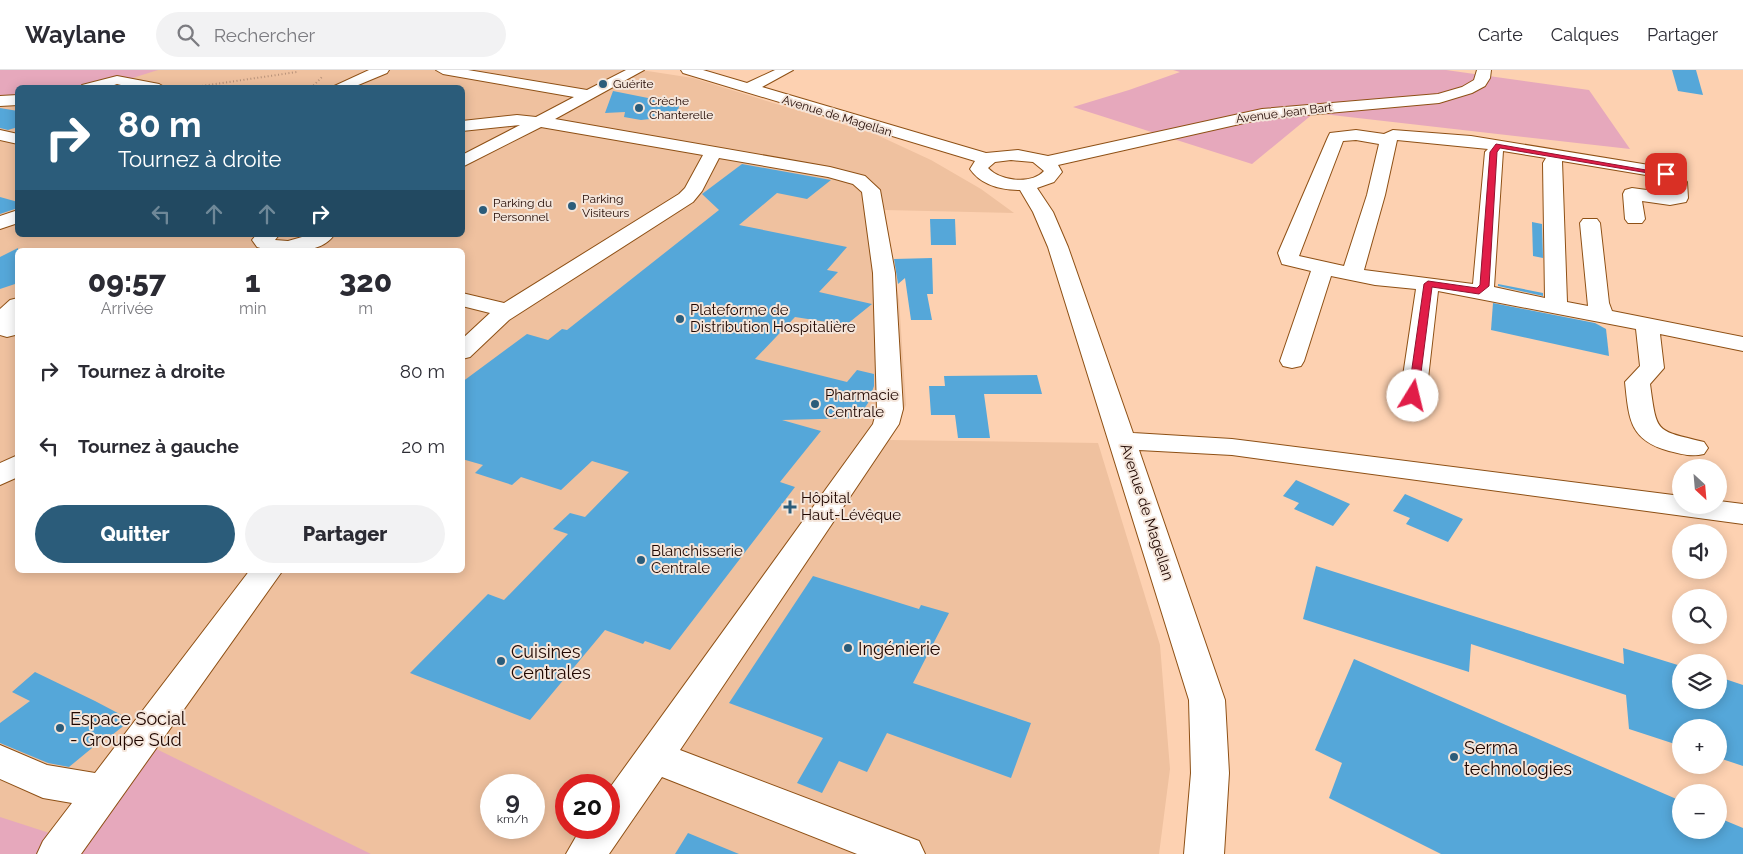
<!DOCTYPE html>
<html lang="fr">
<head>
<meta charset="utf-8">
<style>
	body { margin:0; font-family:Raleway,sans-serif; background:#f2f2f3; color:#2b2b33; height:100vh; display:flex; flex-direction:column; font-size:19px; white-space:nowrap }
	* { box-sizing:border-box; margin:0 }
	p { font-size:16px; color:#7c7c81 }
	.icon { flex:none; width:28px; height:28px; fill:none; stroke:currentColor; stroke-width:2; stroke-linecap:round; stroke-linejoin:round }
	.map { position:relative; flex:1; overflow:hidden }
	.sheet { position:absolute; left:15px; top:178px; width:450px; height:325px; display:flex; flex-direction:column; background:#fff; border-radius:8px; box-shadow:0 2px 12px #0003 }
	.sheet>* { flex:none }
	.top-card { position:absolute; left:15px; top:15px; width:450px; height:152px; border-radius:8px; box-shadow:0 2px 12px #0003; background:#2b5c7a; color:#fff; overflow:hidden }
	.needle { width:32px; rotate:154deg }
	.tools { position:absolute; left:1672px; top:389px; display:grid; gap:10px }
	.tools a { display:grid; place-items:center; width:55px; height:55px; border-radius:50%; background:#fff; box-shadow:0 2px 12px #0003; font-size:25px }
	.speed { position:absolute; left:480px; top:704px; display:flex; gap:10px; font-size:25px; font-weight:700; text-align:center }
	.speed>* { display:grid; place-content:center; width:65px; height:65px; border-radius:50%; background:#fff; box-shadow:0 2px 12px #0003; line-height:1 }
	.speed small { font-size:12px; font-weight:400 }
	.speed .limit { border:8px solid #d22; background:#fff; color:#111 }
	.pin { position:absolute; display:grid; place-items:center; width:42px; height:42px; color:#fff; margin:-21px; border-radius:10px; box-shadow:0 2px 8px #0006 }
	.me { position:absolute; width:55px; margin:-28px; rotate:9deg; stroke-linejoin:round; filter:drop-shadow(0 0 4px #0008) }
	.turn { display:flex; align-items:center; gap:18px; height:105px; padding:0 20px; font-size:22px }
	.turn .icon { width:65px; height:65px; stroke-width:2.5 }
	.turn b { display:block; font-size:35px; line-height:42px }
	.lanes { display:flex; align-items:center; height:48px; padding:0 20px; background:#0003; justify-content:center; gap:25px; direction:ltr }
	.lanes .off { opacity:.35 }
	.eta { display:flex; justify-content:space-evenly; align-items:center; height:85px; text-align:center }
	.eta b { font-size:30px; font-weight:800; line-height:35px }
	.primary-button { display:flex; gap:10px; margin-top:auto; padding:10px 20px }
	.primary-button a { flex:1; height:58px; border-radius:30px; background:#2b5c7a; color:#fff; font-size:20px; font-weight:800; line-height:58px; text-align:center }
	.primary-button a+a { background:#f2f2f3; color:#2b2b33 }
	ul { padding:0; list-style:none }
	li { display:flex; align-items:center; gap:15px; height:75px; padding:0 20px }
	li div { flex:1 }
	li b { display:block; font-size:19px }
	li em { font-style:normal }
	header { display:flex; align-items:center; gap:30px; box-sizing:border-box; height:70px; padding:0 25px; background:#fff; border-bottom:1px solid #e1e1e2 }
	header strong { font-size:24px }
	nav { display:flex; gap:28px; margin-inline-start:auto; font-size:18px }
	.search { width:350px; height:45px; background:#f2f2f3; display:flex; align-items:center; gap:12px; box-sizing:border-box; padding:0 18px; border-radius:28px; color:#7c7c81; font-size:19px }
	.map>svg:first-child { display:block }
	.built { fill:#efc19f; fill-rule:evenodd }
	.green { fill:#e6a8bc }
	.building { fill:#55a7d9 }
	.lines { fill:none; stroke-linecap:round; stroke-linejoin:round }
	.minor-casing { stroke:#8e5015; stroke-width:2 }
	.path { stroke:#b69078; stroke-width:2; stroke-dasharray:1 2.5; stroke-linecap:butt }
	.minor { fill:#fff; fill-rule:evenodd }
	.route { fill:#e11d48; stroke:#92132f }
	.poi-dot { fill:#2b5c7a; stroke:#f4e5da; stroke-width:2 }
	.labels { text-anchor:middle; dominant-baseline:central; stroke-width:4; stroke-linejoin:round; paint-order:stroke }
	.far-poi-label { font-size:12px; fill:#200700; stroke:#f4e5da; text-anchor:start }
	.far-street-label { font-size:12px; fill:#200700; stroke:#f4e5da }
	.poi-label { font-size:15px; fill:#200700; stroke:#f4e5da; text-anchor:start }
	.street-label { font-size:15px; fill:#200700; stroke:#f4e5da }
	.near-poi-label { font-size:18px; fill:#200700; stroke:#f4e5da; text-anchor:start }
</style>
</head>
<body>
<header>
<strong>Waylane</strong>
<div class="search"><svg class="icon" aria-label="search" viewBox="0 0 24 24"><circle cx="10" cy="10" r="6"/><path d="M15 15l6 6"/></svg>Rechercher</div>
<nav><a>Carte</a><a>Calques</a><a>Partager</a></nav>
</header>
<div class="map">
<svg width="1743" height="784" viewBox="0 0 1743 784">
	<rect width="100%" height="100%" fill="#fdd1b1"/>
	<!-- built -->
	<path class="built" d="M0,0h641l52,8 184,57 54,25 50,29 33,24 -129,-3 14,90 7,105 -16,35 208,3 62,202 10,124 -11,85h-1159zM18,18h444v147h-444zM18,180h444v320h-444zM491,715h43v43h-43zM566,715h43v43h-43z"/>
	<!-- green -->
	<g class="green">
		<path d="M0,0h158l-35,11 -36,6 -69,1 -1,12 -17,1z"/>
		<path d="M1173,0h273l143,20 41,59 -316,-36 -62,51 -179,-57 56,-17 51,-18z"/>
		<path d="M140,671l231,113h-371v-37l68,22z"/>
	</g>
	<!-- building -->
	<g class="building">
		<path d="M1672,0h24l7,25 -25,-4z"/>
		<path d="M613,21l40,8 7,-2 20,4 -3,15 -36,4 -17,-3 1,-5 -20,1z"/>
		<path d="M0,38l18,3v16l-10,3 -8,-2z"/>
		<path d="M742,94l89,16 -24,19 -30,-6 -38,32 108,22 -20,23 11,2 -19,20 53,12 -26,21 -51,-8 -40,42 92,23 10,-12 17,4v12l-6,17 -10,15 -76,2 39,11 -41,51 15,5 -125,163 -25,-9 -2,3 -38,-14 -75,90 -120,-47 78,-79 16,6 64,-66 -15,-5 17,-16 15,4 44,-45 -37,-11 -31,29 -40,-13 -9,8 -37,-12 8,-8 -21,-6v-77l65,-48 21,6 14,-11 5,1 152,-120 -17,-16z"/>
		<path d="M0,127l18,5v6l-18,6z"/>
		<path d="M930,149h25l1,26h-25z"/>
		<path d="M1532,152l10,2 1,34 -10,-2z"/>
		<path d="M18,178v35l-18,6v-32z"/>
		<path d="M932,188l1,36h-6l5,26h-21l-6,-42 -7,6 -4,-25z"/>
		<path d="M1498,214l45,9v3l-45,-10z"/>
		<path d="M1493,233l102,20 11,6 3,27 -118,-26z"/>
		<path d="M1037,305l5,19h-58l6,44h-32l-3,-23h-24l-2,-29h16l-1,-10z"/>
		<path d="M1296,410l54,24 -17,22 -39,-17 5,-6 -16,-7z"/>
		<path d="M1405,424l58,25 -15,23 -42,-18 4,-6 -17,-7z"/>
		<path d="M1316,496l308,98 -1,-16 58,18v34h38v-23l24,8v81l-24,-8v-30h-38v18l-52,-17 -3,-34 -155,-51 -2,28 -166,-53z"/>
		<path d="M813,506l106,33 2,-4 28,8 -36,70 118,40 -20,55 -124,-45 -20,39 -28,-11 -17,32 -25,-10 26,-45 -94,-35z"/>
		<path d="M1354,589l327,142v29h38v-12l24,10v26h-302l-112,-56 13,-35 -27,-13z"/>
		<path d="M35,602l60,29 36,19 -19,15 -3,-1 -40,33 -21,-4 -48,-20v-20l30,-22 -18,-9z"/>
		<path d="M688,763l51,21h-64z"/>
	</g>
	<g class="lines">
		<defs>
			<g id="minor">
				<path d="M369,0h20l-2,3 -36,15h-21z"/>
				<path d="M436,0h32l119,20 39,-20h18l-89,49 275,48 35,9 15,14 15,83 8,136 -4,15 -219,326 239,91 6,13h-68l-195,-77 -53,77h-43l15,-26h28v-39l264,-365 4,-15 -4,-136 -11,-81 -9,-8 -25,-7 -109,-19 -17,33 -9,11 -184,118 -39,37 -8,2v-20l28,-26 -28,-7v-13l42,10 175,-109 6,-6 18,-33 -162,-28 -79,40v-12l58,-30 -58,6v-10l55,-6 19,2 38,-20 -131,-23z"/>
				<path d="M681,0h22l44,13 28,-13h18l-31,17 224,66 32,-3 30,6 214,-47 176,-15 24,-7 12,-7 3,-10h14l-1,8 -5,8 -13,7 -33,10 -177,16 -204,46 4,7 -8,10 -17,6 16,24 15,35 65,186 99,6 449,57v9h38v-4l24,3v20l-511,-69 -93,-5 86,250 4,73 -5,81h-40l7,-81 -2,-73 -141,-453 -15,-35 -13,-22c-19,0 -39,-5 -50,-21l5,-8 -292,-88zM1011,90l22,2 11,9c-13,14 -44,10 -56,-3l7,-6z"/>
				<path d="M117,6l42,8 7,4h-33l-16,-4 -11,4h-26l2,-3z"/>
				<path d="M18,25v10l-18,1v-10z"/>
				<path d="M0,60l18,4v10l-18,-4z"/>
				<path d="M1356,60l28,4 9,-4 78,6 178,29 35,13 3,4 1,16 -2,4 -16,3 -28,-4 3,18 -3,4h-14l-3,-4 -2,-25 2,-4 7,-2 37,5v-10l-23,-8 -84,-14 5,141 21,4 -8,-83 3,-4h14l3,4 9,80 3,8 131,26v14l-83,-17 4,34 -14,16c7,50 5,46 54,58l4,6 -4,6c-13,3 -23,0 -35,-3 -40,-11 -40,-32 -44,-69l15,-16 -4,-37 -198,-38 -12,105 -4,5 -9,3 -9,-3 -4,-5 16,-107 -41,-4 -44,-9 -27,85 -3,5 -9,2 -9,-2 -3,-5 31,-90 -29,-7 -4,-11 50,-116 2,-4zM1356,70l23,4 -12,51 -23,71 -45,-10 44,-115zM1397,70l91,9 -3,3 -12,132 -109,-14 21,-75zM1503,81l43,7 -3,5 2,135 -51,-11z"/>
				<path d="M18,140v13l-18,6v-13z"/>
				<path d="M256,165h23l-4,5 13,1 21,-6h25c-14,21 -56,18 -77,12l-5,-7z"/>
				<path d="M18,228v33l-3,4 -8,2 -7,-2v-26l10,-9z"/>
				<path d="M18,385v22l-18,8v-22z"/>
				<path d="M250,500h33l-202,284h-44l6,-13 29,-38 -29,-5 -43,-19v-34l47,20 48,8z"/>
			</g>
		</defs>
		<!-- minor casing -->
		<use href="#minor" class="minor-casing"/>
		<!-- path -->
		<g class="path">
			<path d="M188,18l109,-16"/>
			<path d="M311,18l11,-11"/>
		</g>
		<!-- minor -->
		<use href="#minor" class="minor"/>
	</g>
	<!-- route -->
	<path class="route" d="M1496,74l173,30 -3,2 -166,-28 -3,4 -8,134 -10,8 -47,-7 -14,109 -1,2h-8l-1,-2 16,-112 4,-3 49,7 3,-3 10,-133z"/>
	<!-- markers -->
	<g class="poi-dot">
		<circle cx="603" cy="14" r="5"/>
		<circle cx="639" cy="38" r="5"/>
		<circle cx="572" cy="136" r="5"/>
		<circle cx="483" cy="140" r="5"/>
		<circle cx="680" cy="249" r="5"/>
		<circle cx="815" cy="334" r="5"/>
		<path d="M787.5 429.5h5v5h5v5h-5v5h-5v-5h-5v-5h5z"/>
		<circle cx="641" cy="490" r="5"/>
		<circle cx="848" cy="578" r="5"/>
		<circle cx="501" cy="591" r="5"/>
		<circle cx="60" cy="658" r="5"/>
		<circle cx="1454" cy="687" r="5"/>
	</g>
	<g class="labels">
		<!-- far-poi labels -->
		<g class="far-poi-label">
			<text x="613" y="14">Guérite</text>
			<text x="649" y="31">Crèche<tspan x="649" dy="14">Chanterelle</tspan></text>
			<text x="582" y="129">Parking<tspan x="582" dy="14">Visiteurs</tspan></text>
			<text x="493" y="133">Parking du<tspan x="493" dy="14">Personnel</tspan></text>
		</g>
		<!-- far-street labels -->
		<g class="far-street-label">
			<text transform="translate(1284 43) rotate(-7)">Avenue Jean Bart</text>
			<text transform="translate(837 46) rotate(17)">Avenue de Magellan</text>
		</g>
		<!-- poi labels -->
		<g class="poi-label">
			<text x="690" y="240">Plateforme de<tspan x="690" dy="17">Distribution Hospitalière</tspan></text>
			<text x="825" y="325">Pharmacie<tspan x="825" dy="17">Centrale</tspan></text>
			<text x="801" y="428">Hôpital<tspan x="801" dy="17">Haut-Lévêque</tspan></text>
			<text x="651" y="481">Blanchisserie<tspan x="651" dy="17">Centrale</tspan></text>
		</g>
		<!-- street labels -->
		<g class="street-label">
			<text transform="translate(1147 442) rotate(72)">Avenue de Magellan</text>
		</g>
		<!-- near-poi labels -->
		<g class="near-poi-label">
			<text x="858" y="578">Ingénierie</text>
			<text x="511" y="581">Cuisines<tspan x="511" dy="21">Centrales</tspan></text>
			<text x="70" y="648">Espace Social<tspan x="70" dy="21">- Groupe Sud</tspan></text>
			<text x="1464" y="677">Serma<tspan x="1464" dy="21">technologies</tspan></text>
		</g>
	</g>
</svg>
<div class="tools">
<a><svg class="needle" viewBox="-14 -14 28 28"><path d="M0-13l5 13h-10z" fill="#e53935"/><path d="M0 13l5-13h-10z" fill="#7c7c81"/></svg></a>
<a><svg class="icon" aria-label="sound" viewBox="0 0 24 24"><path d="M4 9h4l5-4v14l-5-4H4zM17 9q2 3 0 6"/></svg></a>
<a><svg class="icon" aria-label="search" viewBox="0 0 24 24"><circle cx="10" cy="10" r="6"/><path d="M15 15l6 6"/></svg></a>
<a><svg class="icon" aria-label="layers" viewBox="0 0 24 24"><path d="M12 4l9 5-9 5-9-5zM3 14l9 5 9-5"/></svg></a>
<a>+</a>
<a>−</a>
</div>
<div class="speed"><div>9<small>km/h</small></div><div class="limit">20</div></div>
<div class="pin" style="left:1666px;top:104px;background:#d93025"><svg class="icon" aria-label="arrive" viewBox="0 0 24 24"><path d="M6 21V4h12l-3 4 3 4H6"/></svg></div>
<svg class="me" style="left:1413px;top:326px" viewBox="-20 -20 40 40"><circle r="19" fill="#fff"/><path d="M0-13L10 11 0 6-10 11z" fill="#e11d48"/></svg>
<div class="top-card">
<div class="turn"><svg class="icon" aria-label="right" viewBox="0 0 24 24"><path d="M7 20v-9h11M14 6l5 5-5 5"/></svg><div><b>80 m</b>Tournez à droite</div></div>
<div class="lanes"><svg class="icon off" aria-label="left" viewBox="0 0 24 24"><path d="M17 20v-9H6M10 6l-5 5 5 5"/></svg><svg class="icon off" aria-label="ahead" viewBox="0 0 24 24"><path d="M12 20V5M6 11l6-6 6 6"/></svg><svg class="icon off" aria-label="ahead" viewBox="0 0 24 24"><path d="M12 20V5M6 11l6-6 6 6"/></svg><svg class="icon" aria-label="right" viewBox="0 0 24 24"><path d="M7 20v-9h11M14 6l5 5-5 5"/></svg></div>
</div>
<section class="sheet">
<div class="eta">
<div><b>09:57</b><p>Arrivée</p></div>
<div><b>1</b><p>min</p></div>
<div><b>320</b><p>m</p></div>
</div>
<ul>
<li><svg class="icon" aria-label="right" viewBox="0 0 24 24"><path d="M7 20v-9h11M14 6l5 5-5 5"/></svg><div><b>Tournez à droite</b></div><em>80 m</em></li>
<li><svg class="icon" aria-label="left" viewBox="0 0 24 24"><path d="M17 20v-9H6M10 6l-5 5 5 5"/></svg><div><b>Tournez à gauche</b></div><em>20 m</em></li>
</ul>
<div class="primary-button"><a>Quitter</a><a>Partager</a></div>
</section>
</div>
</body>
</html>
